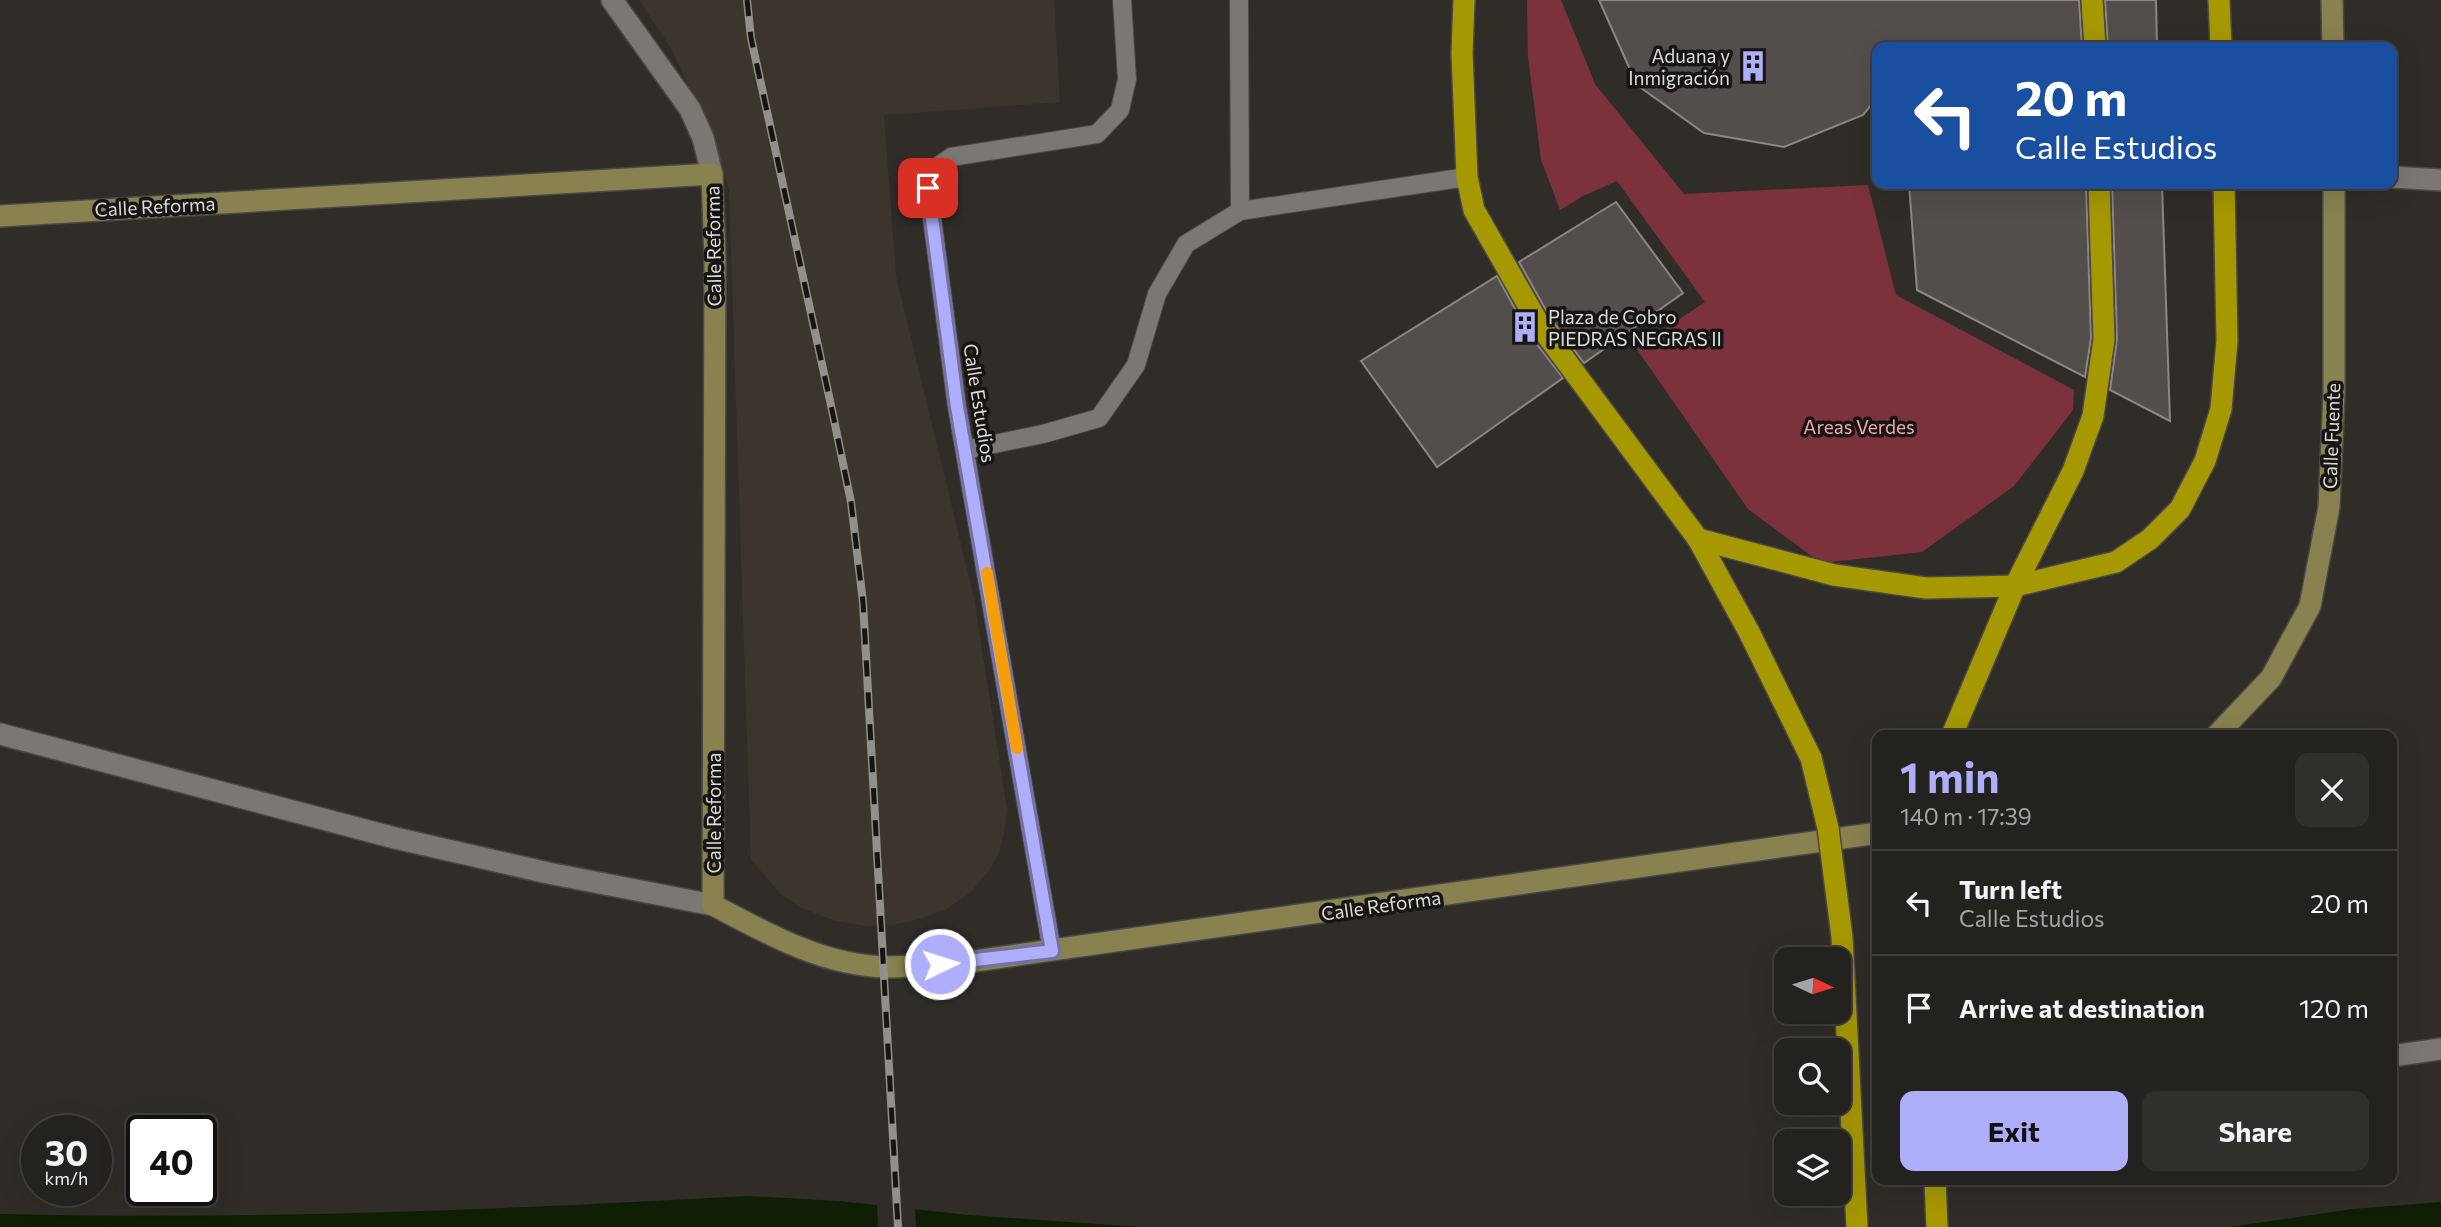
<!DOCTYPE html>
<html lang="en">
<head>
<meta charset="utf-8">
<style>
	body { margin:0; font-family:Commissioner,sans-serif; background:#302f2c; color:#f1f3f6; height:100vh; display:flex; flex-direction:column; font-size:26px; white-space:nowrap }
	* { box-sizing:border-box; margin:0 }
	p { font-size:23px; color:#a3a4a4 }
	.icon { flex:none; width:38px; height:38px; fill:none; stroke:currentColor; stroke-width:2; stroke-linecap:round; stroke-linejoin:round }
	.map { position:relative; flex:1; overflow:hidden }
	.panel { position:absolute; left:1872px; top:730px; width:525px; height:455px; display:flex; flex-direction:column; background:#24221f; border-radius:14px; box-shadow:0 7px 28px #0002,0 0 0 2px #413f3d }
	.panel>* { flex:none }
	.hud { position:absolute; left:1872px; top:42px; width:525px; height:147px; border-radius:14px; box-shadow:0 7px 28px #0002,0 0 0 2px #413f3d; background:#1a4fa0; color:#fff; overflow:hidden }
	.needle { width:46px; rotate:94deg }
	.controls { position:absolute; left:1774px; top:947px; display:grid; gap:14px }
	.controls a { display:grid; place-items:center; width:77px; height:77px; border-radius:14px; background:#24221f; box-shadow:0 7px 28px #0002,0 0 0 2px #413f3d; font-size:35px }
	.speed { position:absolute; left:21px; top:1115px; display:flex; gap:14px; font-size:35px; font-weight:700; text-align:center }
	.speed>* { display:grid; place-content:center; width:91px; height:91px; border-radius:50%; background:#24221f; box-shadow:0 7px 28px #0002,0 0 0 2px #413f3d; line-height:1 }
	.speed small { font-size:18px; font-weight:400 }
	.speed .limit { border:4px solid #111; border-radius:10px; background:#fff; color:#111 }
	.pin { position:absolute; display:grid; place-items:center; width:60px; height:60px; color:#fff; margin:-30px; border-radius:14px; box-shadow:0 4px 10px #0006 }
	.me { position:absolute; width:77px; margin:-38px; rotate:86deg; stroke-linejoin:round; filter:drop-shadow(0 0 5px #0008) }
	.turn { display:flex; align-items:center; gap:24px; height:147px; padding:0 28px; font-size:32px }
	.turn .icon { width:91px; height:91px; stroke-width:2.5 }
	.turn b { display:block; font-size:49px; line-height:60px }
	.round { display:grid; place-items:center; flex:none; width:74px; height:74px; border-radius:14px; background:#302f2c }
	.headline { display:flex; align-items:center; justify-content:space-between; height:119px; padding:0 28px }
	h1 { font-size:42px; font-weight:700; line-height:52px; color:#afaefa }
	.primary-button { display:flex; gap:14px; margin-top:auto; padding:14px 28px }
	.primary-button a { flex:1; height:80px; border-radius:14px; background:#afaefa; color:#111; font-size:28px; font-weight:700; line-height:80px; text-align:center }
	.primary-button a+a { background:#302f2c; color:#f1f3f6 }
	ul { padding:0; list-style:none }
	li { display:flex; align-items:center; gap:21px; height:105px; padding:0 28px; border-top:2px solid #413f3d }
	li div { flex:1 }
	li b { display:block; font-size:26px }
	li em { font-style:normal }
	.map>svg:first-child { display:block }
	.built { fill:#3c352d }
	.green { fill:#7c323d }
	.water { fill:#0f1e04 }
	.pier { fill:#302d29 }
	.building { fill:#534e4b; stroke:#8c8684; stroke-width:2 }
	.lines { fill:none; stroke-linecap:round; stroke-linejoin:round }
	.lane-casing { stroke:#4b4946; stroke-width:20 }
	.street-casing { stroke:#4b4946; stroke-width:24 }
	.secondary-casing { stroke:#4b4946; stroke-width:24 }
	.highway-casing { stroke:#4b4946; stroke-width:24 }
	.lane { stroke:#7b7873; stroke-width:18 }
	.street { stroke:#7b7873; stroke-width:21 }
	.secondary { stroke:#888250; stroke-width:21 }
	.highway { stroke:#a69800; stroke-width:21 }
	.rail-casing { stroke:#92908d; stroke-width:8 }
	.rail { stroke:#171513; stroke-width:5; stroke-dasharray:16; stroke-linecap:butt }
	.highway-bridge-casing { stroke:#4b4946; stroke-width:24; stroke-linecap:butt }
	.highway-bridge { stroke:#a69800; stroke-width:21 }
	.route-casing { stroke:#7271a2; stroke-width:18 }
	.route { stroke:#afaefa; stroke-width:12 }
	.slow { stroke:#f59e0b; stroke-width:12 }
	.labels { text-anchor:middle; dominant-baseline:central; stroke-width:7; stroke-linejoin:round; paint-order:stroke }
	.poi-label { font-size:19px; fill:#dedcda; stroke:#171513; text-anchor:end }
	.street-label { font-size:19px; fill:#dedcda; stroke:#171513 }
	.park-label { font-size:19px; fill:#f5a6ad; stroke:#171513 }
</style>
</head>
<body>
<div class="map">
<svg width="2441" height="1227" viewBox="0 0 2441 1227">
	<rect width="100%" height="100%" fill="#302d29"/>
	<!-- built -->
	<path class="built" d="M639,0h415l6,102 -176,13 12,161 78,322 33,211 -3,24 -5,21 -10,17 -19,22 -22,15 -25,10 -25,6 -32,2 -31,-5 -35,-14 -19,-13 -30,-34 -22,-671 -21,-64 -38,-78z"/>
	<!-- green -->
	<path class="green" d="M1527,0h34l34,84 89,110 184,-9 28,110 178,95 -1,20 -59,76 -92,66 -101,11 -73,-54 -112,-161 69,-46 -88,-121 -34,15 -23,14 -19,-50 -13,-103z"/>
	<!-- water -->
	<g class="water">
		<path d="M747,1196l92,5 130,14 172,12h-1141v-13c249,6 499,-4 747,-18z"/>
		<path d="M2441,1202v25h-212l124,-18z"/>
	</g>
	<!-- pier -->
	<path class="pier" d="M877,1202l38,4 1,21h-38z"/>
	<!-- building -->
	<g class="building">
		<path d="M1599,0h480l3,47h-204v50l-15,18 -79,32 -80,-14 -67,-48z"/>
		<path d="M2105,0h51l1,47h-49z"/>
		<path d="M1909,184h177l5,154 -6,39 -168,-87z"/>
		<path d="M2112,184h50l8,237 -60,-31 7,-51z"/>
		<path d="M1616,202l67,91 -99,70 -33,-44 -32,-57z"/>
		<path d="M1497,276l32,58 34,44 -126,89 -76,-106z"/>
	</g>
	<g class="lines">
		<defs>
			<g id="lane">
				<path d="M1239,0l1,211 227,-34"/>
				<path d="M965,450l78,-16 56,-16 37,-53 21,-71 29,-50 54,-33"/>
				<path d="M1052,951l-95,-544 -29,-219 6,-19 17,-12 146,-23 23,-24 7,-31 -5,-79"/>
			</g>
			<g id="street">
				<path d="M612,0l78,109 13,29 9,36"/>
				<path d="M2392,177l49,3"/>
				<path d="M0,734l395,104 153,35 165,32"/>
				<path d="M2392,1056l49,-7"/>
			</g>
			<g id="secondary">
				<path d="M2332,0l1,47"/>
				<path d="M0,216l712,-42 3,85 -2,646c55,29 109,60 173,62 27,0 55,-3 82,-5l910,-129"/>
				<path d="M2217,735l54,-57 39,-72 19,-99 5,-114v-209"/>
			</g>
			<g id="highway">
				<path d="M1464,0l-2,53 5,124 7,33 66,116 158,213 51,93 62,126"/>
				<path d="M2092,0l3,47"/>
				<path d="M2219,0l2,47"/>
				<path d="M1698,539l136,36 92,13 89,-2 101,-24 34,-23 30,-30 25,-48 16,-52 6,-68 -3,-157"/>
				<path d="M1952,735l63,-149 58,-115 20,-55 11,-77 -5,-155"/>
				<path d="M1935,1180l2,47"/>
			</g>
		</defs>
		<!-- lane casing -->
		<use href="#lane" class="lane-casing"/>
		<!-- street casing -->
		<use href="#street" class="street-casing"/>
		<!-- secondary casing -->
		<use href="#secondary" class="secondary-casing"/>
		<!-- highway casing -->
		<use href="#highway" class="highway-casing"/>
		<!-- lane -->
		<use href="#lane" class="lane"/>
		<!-- street -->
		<use href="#street" class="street"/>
		<!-- secondary -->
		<use href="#secondary" class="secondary"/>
		<!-- highway -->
		<use href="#highway" class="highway"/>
		<defs>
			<path id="rail" d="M747,0l4,38 81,372 19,92 12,100 35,625"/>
		</defs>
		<!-- rail casing -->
		<use href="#rail" class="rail-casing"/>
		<!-- rail -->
		<use href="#rail" class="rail"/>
		<defs>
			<path id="highway-bridge" d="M1811,758l17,70 14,109 15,290"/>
		</defs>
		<!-- highway-bridge casing -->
		<use href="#highway-bridge" class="highway-bridge-casing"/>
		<!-- highway-bridge -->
		<use href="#highway-bridge" class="highway-bridge"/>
	</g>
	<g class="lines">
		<defs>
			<path id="route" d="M928,188l29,219 95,544 -112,13"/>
		</defs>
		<!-- route casing -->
		<use href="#route" class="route-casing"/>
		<!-- route -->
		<use href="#route" class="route"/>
		<!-- slow -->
		<path class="slow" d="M987,573l30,175"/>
	</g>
	<!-- icons -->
	<defs>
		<symbol id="building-bare" viewBox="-9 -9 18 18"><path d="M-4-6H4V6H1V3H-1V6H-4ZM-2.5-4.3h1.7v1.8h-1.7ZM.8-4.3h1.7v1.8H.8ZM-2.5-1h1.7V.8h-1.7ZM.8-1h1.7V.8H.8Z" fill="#afaefa" stroke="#171513" stroke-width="2.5" paint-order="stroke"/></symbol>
	</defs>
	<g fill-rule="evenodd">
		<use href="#building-bare" x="1731" y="44" width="44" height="44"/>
		<use href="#building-bare" x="1503" y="305" width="44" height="44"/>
	</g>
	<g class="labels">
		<!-- poi labels -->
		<g class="poi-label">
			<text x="1730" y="55">Aduana y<tspan x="1730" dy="22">Inmigración</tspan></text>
			<text x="1548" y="316" text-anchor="start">Plaza de Cobro<tspan x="1548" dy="22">PIEDRAS NEGRAS II</tspan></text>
		</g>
		<!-- street labels -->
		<g class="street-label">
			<text transform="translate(155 206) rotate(-3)">Calle Reforma</text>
			<text transform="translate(713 246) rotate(-91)">Calle Reforma</text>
			<text transform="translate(980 403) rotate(81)">Calle Estudios</text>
			<text transform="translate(2331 436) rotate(-88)">Calle Fuente</text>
			<text transform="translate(713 813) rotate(-90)">Calle Reforma</text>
			<text transform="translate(1381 905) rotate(-8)">Calle Reforma</text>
		</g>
		<!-- park labels -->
		<g class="park-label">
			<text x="1859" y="426">Areas Verdes</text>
		</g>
	</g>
</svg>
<div class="controls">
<a><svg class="needle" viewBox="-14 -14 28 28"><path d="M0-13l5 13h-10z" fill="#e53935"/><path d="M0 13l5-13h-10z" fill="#a3a4a4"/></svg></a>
<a><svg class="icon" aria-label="search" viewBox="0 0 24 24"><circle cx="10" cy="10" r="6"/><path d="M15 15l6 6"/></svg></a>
<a><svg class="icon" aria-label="layers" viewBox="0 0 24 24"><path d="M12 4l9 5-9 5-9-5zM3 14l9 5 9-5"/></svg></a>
</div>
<div class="speed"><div>30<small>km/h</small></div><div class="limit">40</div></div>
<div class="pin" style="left:928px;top:188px;background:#d93025"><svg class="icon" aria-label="arrive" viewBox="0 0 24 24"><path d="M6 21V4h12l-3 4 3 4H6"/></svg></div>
<svg class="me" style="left:940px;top:964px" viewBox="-20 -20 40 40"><circle r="17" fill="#afaefa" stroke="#fff" stroke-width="3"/><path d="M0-11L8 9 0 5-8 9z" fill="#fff"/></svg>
<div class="hud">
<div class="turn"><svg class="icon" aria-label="left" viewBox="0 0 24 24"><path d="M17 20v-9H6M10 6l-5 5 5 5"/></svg><div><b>20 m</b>Calle Estudios</div></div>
</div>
<section class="panel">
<div class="headline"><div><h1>1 min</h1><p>140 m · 17:39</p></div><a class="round"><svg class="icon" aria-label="close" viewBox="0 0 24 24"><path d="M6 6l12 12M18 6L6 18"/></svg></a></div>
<ul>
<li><svg class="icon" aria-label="left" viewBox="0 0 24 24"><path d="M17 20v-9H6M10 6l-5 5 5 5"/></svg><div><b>Turn left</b><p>Calle Estudios</p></div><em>20 m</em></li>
<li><svg class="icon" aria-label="arrive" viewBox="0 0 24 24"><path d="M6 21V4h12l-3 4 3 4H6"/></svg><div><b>Arrive at destination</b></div><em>120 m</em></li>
</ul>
<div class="primary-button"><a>Exit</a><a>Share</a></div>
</section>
</div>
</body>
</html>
